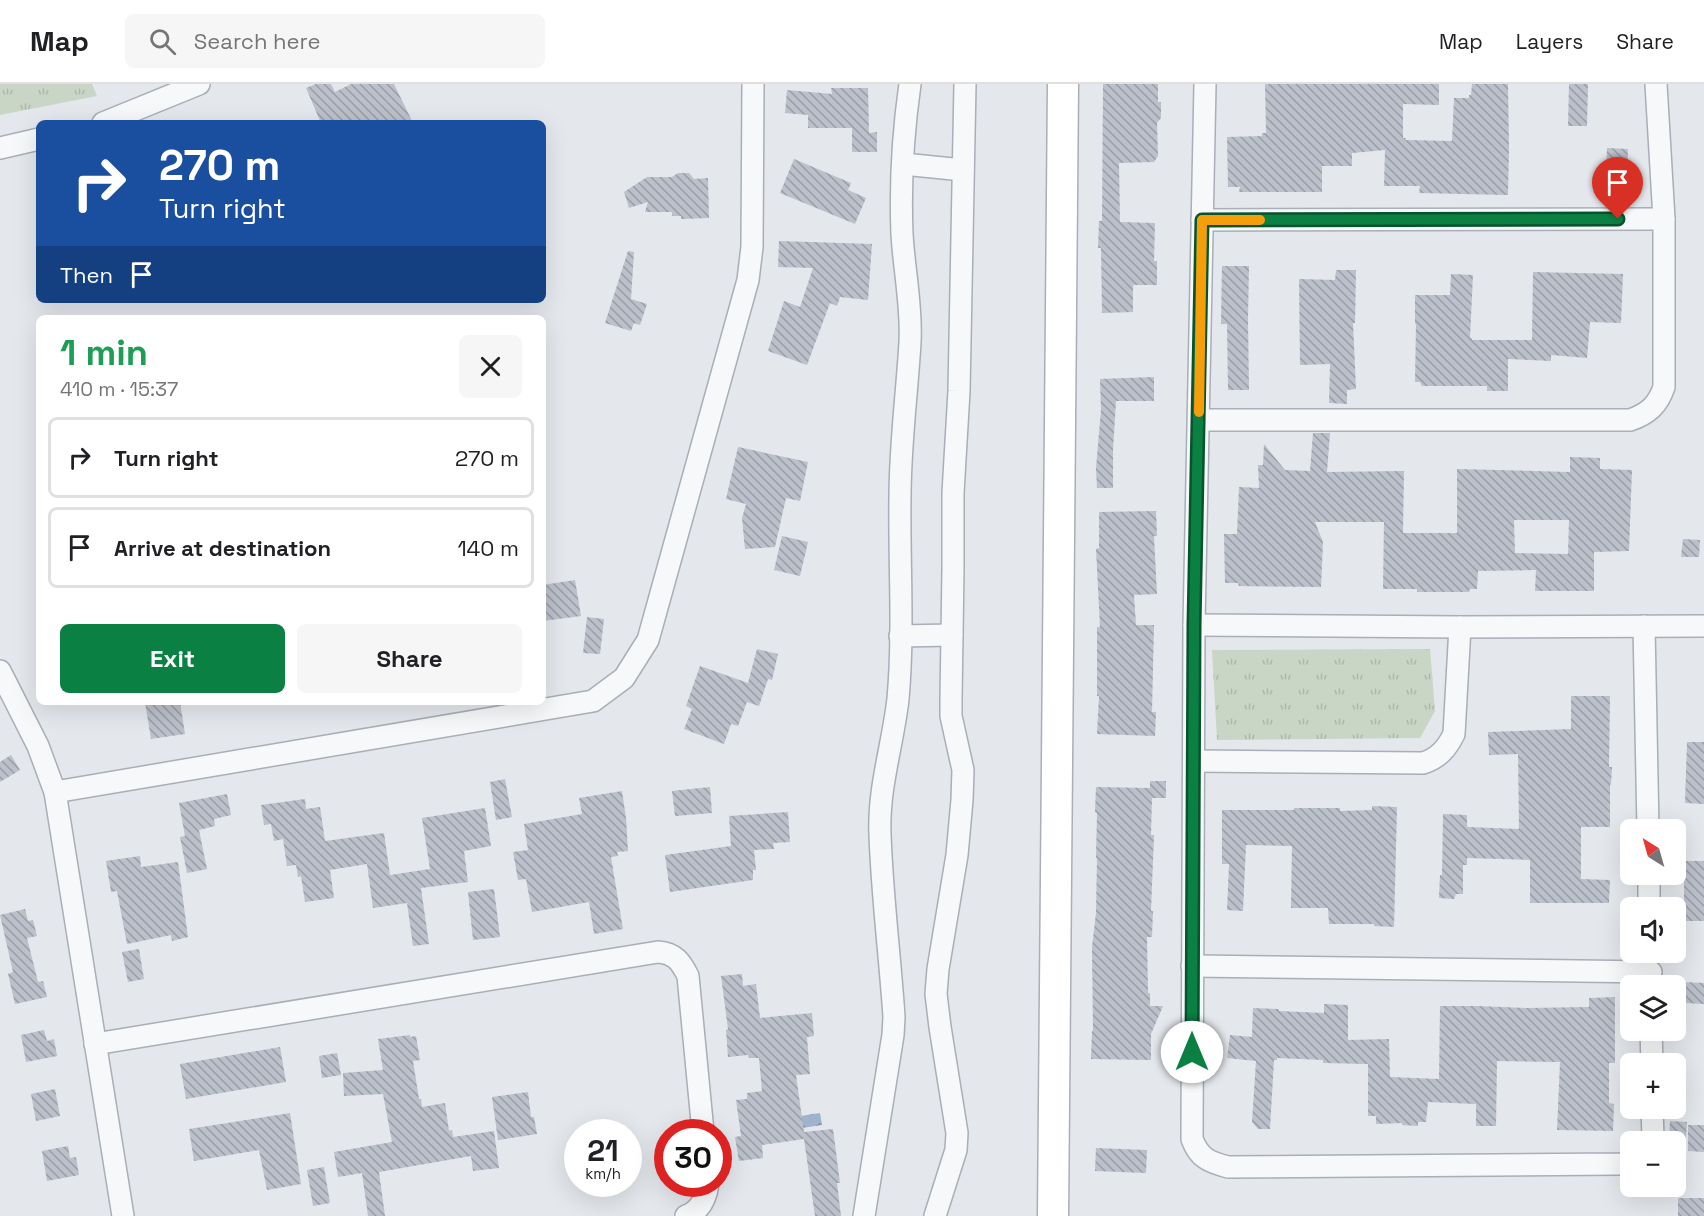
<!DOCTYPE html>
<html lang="en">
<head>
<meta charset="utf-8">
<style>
	body { margin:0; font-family:"Space Grotesk",sans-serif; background:#f6f6f6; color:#202124; height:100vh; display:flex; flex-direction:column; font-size:22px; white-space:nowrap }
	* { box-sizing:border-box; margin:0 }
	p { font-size:20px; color:#757577 }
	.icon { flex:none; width:33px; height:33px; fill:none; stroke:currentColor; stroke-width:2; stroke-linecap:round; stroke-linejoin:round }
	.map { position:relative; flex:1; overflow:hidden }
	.drawer { position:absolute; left:36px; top:231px; width:510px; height:390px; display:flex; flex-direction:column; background:#fff; border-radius:9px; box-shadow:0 6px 24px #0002 }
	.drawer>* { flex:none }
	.hud { position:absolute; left:36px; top:36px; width:510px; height:183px; border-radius:9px; box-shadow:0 6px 24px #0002; background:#1a4fa0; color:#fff; overflow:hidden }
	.needle { width:39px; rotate:323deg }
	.buttons { position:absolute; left:1620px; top:735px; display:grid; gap:12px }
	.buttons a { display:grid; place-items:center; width:66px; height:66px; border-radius:9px; background:#fff; box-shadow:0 6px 24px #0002; font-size:30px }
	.speed { position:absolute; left:564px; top:1035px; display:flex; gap:12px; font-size:30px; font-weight:700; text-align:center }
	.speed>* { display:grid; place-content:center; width:78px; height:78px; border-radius:50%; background:#fff; box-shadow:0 6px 24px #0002; line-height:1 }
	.speed small { font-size:15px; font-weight:400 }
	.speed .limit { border:9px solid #d22; background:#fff; color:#111 }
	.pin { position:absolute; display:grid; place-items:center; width:51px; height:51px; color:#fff; margin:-62px -26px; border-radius:50% 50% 50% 0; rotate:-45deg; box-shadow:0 0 6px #0007 }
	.pin .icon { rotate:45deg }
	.me { position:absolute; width:66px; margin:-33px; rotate:0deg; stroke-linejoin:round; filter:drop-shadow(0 0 4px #0008) }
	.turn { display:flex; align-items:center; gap:21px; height:126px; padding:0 24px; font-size:27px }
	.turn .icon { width:78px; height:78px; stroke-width:2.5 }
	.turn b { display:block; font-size:42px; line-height:51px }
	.then { display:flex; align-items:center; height:57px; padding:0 24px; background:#0003; gap:12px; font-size:22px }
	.round { display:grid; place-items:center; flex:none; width:63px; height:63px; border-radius:9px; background:#f6f6f6 }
	.headline { display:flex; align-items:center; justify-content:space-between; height:102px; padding:0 24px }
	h1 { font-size:36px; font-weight:700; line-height:45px; color:#1e9e55 }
	.cta { display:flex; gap:12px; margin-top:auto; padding:12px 24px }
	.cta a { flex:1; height:69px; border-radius:9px; background:#0b8043; color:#fff; font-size:24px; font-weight:700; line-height:69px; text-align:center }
	.cta a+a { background:#f6f6f6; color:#202124 }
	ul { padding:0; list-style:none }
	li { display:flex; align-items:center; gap:18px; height:81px; margin:0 12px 9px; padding:0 12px; border:3px solid #e0e0e0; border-radius:9px }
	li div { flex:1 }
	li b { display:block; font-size:22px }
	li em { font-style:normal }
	header { display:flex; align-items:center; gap:36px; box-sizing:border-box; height:84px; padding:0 30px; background:#fff; border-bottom:2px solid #e0e0e0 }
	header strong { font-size:28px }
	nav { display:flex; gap:33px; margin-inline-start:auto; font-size:21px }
	.search { width:420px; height:54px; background:#f6f6f6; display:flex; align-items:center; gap:15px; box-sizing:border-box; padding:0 21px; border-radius:9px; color:#757577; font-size:22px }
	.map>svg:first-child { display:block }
	.grass { fill:url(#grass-tufts) }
	.water { fill:url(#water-waves) }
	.building { fill:url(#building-back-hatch); fill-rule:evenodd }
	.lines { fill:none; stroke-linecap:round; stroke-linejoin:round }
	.street-casing { stroke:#a9aeb7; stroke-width:24 }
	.secondary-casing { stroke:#a9aeb7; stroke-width:33 }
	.street { stroke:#f7f8fa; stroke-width:21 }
	.secondary { stroke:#fff; stroke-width:30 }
	.route-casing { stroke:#07532c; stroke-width:15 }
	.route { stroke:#0b8043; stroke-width:10 }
	.slow { stroke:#f59e0b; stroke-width:10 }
</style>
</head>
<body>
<header>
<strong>Map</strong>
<div class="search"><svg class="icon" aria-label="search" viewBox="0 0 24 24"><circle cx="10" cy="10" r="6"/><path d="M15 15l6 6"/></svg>Search here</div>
<nav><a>Map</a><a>Layers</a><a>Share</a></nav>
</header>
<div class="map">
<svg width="1704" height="1132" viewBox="0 0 1704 1132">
	<defs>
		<pattern id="grass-tufts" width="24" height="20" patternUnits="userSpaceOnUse" patternTransform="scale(1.5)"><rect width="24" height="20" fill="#c9d6c5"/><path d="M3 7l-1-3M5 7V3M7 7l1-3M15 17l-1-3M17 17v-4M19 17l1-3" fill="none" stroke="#adb8ab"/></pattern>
		<pattern id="water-waves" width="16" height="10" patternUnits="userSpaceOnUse" patternTransform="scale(1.5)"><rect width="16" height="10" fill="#9fb4cc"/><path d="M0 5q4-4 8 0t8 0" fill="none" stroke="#8293a7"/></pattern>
		<pattern id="building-back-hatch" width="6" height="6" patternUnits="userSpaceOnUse" patternTransform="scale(1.5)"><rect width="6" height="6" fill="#bbc0ca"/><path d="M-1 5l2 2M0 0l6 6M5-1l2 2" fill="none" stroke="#989da6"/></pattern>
	</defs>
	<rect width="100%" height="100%" fill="#e4e7ec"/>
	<!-- grass -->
	<g class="grass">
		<path d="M0,0h92l5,12 -97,19z"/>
		<path d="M1430,565l5,62 -15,27 -203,2 -5,-90z"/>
	</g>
	<!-- water -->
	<path class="water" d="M820,1029l2,12 -27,4 -1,-12z"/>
	<!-- building -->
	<g class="building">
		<path d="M316,0h15l4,8 16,-8h43l19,39h-92l-15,-35z"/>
		<path d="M1103,0h55v18h3v16l-4,5 1,33 -4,6 -35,1 1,59 35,1 -1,38h3v24h-24v27l-31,1 -1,-65h-3l1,-27h3z"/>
		<path d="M1265,0h174v21l-36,-1v34h3l-1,2 47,1 2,-43h15v-3h2l1,-11h36l1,63 -1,48 -89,-2 1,-7h-36l1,-36 -33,3v13h-30v26h-83l1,-5h-12l-1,-50 35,-1v-3h4z"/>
		<path d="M1569,0h19l-1,42h-19z"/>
		<path d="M831,4h37l1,45 8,-1v20h-25v-24h-44v-13l-23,-2 2,-23 45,4z"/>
		<path d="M1607,64l21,1 -2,48 -21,-1z"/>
		<path d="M794,75l57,24 -3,7 18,8 -11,26 -75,-31z"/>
		<path d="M678,89h11l5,6 14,-1 1,40 -28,1v-3h-9v-4h-27l3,-10 -19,6 -5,-16 23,-15h25z"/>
		<path d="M779,157l93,3 -4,56 -28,-3 -3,9 -7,-3 -23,62 -39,-14 16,-50 16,6 13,-39 -35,-1z"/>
		<path d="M628,167l6,1 -3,47 16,5 -7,21 -6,-2 -3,8 -26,-8z"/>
		<path d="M1222,182h27l-1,53 1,71h-21l-1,-66h-6z"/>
		<path d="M1336,186h20l-1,53h-2l3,66 -9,1v14l-18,-1 1,-39 -30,1 -1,-86 36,1z"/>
		<path d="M1533,188l90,2 -2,49 -31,-1 -3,36 -36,-3v6l-43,-2v32h-21v-5h-65l-2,-4h-5l1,-58h-1v-29h35l1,-21 22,1 -3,63h2v2h60z"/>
		<path d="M1154,293v24h-38l-3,49v38h-16l-1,-20 5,-58 -1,-31z"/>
		<path d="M1313,349h17l-3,39 77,-1 -1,62h54v-64l113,3v-15l30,1v11l32,1 -3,81 -35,1v39h-59l1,-21 -58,1 -1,18h-7l-1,3h-52v-3h-34l1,-67h-69l8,20 -2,45 -82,-1 -1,-3h-13l-1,-49h13l2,-47 20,1 -1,-23h5l1,-21 21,26 25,1zM1514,436h55l-1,34 -53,-1z"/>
		<path d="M738,363l70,15 -8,39 -14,-3 -11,49 -30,2 -3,-31 4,-14 -20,-5z"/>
		<path d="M1156,427l1,25h-3l3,58 -23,1 2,30h18l-2,87h4l-1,24 -58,-2 2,-38h-2v-69h3l-4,-78 3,-1v-36z"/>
		<path d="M782,452l26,6 -8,34 -26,-6z"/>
		<path d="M1683,455l17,1 -1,17h-18z"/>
		<path d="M575,496l6,36 -38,5v-36z"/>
		<path d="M587,533l17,2 -4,35 -17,-1z"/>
		<path d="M757,565l21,5 -6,26 -4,-1 -9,27 -12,-4 -9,24 -7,-2 -7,20 -40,-15 8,-20 -6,-3 14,-40 48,17z"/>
		<path d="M1571,612h39l-1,71h3l-1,17 -1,1v42h-29v52l29,1 -1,23h-79v-43l-63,-2v7h-4v29h-7l-2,5 -15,-1 1,-23h2l1,-61 24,1v12l52,2 -1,-75 -29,1 -1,-23 83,-3z"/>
		<path d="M145,618h35l5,32 -34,5z"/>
		<path d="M1687,658h17v62l-19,-1z"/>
		<path d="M11,671l9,15 -20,12v-20z"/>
		<path d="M505,695l7,38 -16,3 -6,-38z"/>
		<path d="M1150,697h16v17h-14l-1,37h3l-3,76h2l-1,26h-5l1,56h2v13h13l-12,28v26l-60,-1 1,-28h1l-1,-84 4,-34 1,-55h-1l1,-45 -2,-1 1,-25 54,1z"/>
		<path d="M710,703l2,26 -37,3 -3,-25z"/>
		<path d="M622,707l4,27 2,33 -11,1 1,4 -7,1 12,72 -29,5 -5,-32 -57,10 -6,-33 -8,1 -5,-28 15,-2 -4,-26 58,-10 -3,-16z"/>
		<path d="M227,710l4,21 -17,4 1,7 -16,4 8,39 -20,4 -7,-36 5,-1 -6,-33z"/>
		<path d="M305,715l1,10 14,-2 5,34 59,-8 6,42 40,-6 -8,-51 63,-10 6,38 -27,5 4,31 -47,6 8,56 -16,2 -6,-43 -34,5 -6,-44 -37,6 4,28 -29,4 -4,-26 -3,1 -2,-12 -9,1 -4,-27 -9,2 -3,-17 -7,1 -3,-20z"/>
		<path d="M1372,722l25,1 -3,120 -20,-1v-2h-45l-1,-16h-37l1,-62 -46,-1 -3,66 -16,-1 2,-46h-7v-54h72v-2h46v3l32,-1z"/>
		<path d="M788,728l2,30 -17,1 1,6 -20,1 2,20h-3v10l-83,12 -5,-37 66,-9 -2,-30z"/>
		<path d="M140,772l1,11 37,-5 10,75 -16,4 -1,-6 -44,9 -10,-53 -6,1 -5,-31z"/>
		<rect x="1684" y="777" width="20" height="60"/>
		<path d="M494,805l6,48 -27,3 -5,-48z"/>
		<path d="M25,825l3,12 5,-1 4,16 -10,2 11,44 5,-1 4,16 -32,7 -7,-30 5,-2 -13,-57z"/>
		<path d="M139,865l5,30 -16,3 -6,-30z"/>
		<path d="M742,890l1,12 13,-2 4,34 52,-5 2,23 -7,1 3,37 -14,1 8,57 29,-3 7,54h-3l4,33h-26l-11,-77 -42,6 1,13 -24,3 -4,-24 6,-1 -5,-36 11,-1v-6l15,-2 -3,-33h-10l-1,-3 -20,2 -2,-27 2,-1 -7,-53z"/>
		<path d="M1684,898l20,1v21l-20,-1z"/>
		<path d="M1615,913v66h-6v40l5,1 -1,27 -56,-1 3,-68 -63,-1 -1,65h-20v-22l-48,-2 -2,20h-8v4l-16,-1v-2l-26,1v-8h-8v-52l-45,-1v-3l-46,-2v2h-3l-4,69h-12l-6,-7 4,-61 -29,-3 3,-23 22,2 1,-29 26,1v2l45,2v-9l24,1v35l41,-1 1,38 49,2 1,-73h38l48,2 63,-1v-9z"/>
		<path d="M44,946l3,11 7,-2 3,17 -31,6 -5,-27z"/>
		<path d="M410,951v2l6,-1 4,24 -7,1 6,38h2l1,8 23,-4 4,28 3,-1 1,7 41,-6 5,37 -26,3 -2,-15 -92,16 6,44h-17l-6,-43 -24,4 -4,-25 58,-10 -9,-48 -39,2 -1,-23 40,-3 -5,-31z"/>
		<path d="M280,963l6,35 -100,17 -6,-35z"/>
		<path d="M337,969l4,22 -19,3 -3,-22z"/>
		<path d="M55,1005l5,27 -24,5 -5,-27z"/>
		<path d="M528,1008l3,25h3l3,17 -39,6 -6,-43z"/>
		<path d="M290,1029l11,71 -34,6 -8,-40 -65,11 -5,-32z"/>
		<path d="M1670,1037l17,1 -1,16 -17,-1z"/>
		<path d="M1688,1041h16v27l-16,-1z"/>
		<path d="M68,1062l2,12 6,-1 3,18 -32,6 -5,-30z"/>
		<path d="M1096,1064l51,2 -1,23 -51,-2z"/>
		<path d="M324,1083l6,36 -17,3 -6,-36z"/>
		<rect x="1678" y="1114" width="26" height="18"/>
	</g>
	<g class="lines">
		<defs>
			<g id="street">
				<path d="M1205,0l-11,541 -2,514c7,19 17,23 36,28l392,-3 10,-2"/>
				<path d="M103,39l96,-39"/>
				<path d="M0,64l39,-9"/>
				<path d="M903,80l60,6"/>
				<path d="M1202,136l462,-1"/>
				<path d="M1199,336h431c18,-6 28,-15 34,-33v-168l-8,-135"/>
				<path d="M1194,541l266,2 244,-1"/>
				<path d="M1644,542l4,204"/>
				<path d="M900,552l52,-1"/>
				<path d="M0,587l38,75 17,46 68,424"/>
				<path d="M1194,677l229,2c16,-5 24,-15 31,-29l6,-107"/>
				<path d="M55,708l538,-91 31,-23 24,-38 100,-360 4,-33 1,-163"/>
				<path d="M1649,790v34"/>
				<path d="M1192,882l459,6"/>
				<path d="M1651,946l1,34"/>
				<path d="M95,960l563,-92c17,1 23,10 30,24l15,156"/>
				<path d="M1651,1058l2,-4 -1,-30"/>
				<path d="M686,1132c14,-5 20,-18 22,-32"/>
				<path d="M864,1132l29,-181 1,-18c-4,-61 -12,-122 -14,-183 -2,-46 13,-90 18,-135 6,-67 1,-135 2,-202 0,-52 7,-103 10,-155 2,-36 -6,-72 -8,-108 -2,-50 1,-101 8,-150"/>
				<path d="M935,1132l21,-66 1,-17 -17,-106 -4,-33 2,-25 19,-114 5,-55 1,-30 -12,-54v-17l2,-130v-76l6,-102 6,-307"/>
			</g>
			<path id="secondary" d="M1053,1132l10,-1132"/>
		</defs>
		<!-- street casing -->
		<use href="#street" class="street-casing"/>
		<!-- secondary casing -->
		<use href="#secondary" class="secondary-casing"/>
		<!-- street -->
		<use href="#street" class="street"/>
		<!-- secondary -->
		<use href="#secondary" class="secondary"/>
	</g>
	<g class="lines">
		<defs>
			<path id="route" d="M1192,968l2,-427 8,-405 416,-1"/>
		</defs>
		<!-- route casing -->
		<use href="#route" class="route-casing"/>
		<!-- route -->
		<use href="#route" class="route"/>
		<!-- slow -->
		<path class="slow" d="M1199,328l3,-192h58"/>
	</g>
</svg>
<div class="buttons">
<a><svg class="needle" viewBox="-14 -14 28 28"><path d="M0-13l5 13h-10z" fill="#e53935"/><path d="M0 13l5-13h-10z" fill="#757577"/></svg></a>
<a><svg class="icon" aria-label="sound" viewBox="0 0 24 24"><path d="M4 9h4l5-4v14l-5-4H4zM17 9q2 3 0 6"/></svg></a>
<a><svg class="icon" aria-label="layers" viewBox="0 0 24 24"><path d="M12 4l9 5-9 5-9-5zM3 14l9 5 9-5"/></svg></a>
<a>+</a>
<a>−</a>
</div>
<div class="speed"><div>21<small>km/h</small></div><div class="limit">30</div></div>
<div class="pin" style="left:1618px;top:135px;background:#d93025"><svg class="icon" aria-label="arrive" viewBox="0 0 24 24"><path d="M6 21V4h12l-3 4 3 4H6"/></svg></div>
<svg class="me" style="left:1192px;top:968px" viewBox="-20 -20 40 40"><circle r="19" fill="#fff"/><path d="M0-13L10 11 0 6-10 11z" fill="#0b8043"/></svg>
<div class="hud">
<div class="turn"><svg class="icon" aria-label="right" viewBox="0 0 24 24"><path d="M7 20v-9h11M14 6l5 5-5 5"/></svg><div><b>270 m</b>Turn right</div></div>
<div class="then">Then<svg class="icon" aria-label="arrive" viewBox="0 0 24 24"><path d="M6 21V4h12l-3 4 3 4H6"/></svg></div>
</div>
<section class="drawer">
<div class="headline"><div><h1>1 min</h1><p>410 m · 15:37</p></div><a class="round"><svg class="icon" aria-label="close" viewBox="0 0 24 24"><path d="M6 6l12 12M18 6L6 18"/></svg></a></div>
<ul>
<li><svg class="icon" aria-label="right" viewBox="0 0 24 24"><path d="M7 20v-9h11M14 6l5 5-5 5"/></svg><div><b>Turn right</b></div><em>270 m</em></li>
<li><svg class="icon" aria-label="arrive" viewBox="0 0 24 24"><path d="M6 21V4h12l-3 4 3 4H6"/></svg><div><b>Arrive at destination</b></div><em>140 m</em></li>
</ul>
<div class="cta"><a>Exit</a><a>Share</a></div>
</section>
</div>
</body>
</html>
